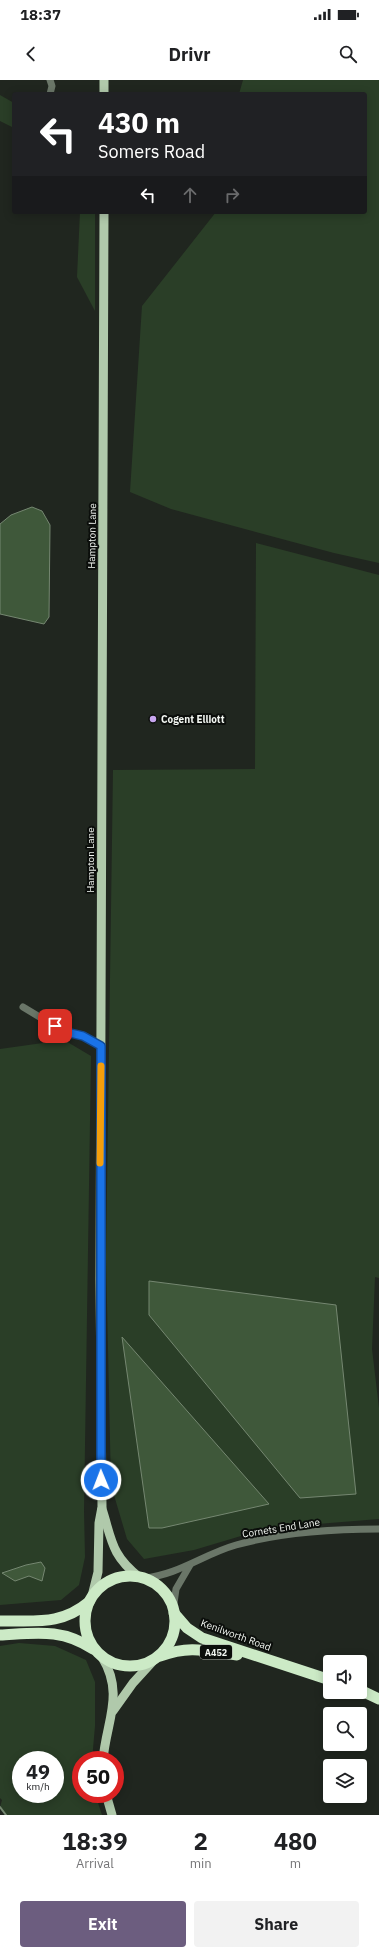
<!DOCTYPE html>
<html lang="en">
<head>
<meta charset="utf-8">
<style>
	body { margin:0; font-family:"IBM Plex Sans",sans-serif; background:#f2f2f2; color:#202124; height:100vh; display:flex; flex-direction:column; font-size:15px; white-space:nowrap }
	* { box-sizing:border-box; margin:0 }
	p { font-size:13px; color:#757577 }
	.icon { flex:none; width:22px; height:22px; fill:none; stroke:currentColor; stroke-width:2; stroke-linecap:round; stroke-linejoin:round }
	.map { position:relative; height:1735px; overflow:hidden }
	.drawer { display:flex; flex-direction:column; background:#fff; flex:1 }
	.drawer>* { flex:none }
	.top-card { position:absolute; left:12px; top:12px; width:355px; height:122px; border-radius:4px; box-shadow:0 2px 10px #0003; background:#202124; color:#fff; overflow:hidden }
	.fabs { position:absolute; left:323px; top:1575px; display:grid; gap:8px }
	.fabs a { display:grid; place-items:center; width:44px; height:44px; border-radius:4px; background:#fff; box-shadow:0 2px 10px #0003; font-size:20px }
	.speed { position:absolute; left:12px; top:1671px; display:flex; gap:8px; font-size:20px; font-weight:700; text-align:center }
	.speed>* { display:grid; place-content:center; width:52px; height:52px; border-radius:50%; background:#fff; box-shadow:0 2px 10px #0003; line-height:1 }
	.speed small { font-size:10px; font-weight:400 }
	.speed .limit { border:6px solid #d22; background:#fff; color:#111 }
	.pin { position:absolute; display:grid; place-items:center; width:34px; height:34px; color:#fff; margin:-17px; border-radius:8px; box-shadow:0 2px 6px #0006 }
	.me { position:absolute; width:44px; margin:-22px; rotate:359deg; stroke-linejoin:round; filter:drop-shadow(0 0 3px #0008) }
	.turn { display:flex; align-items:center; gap:14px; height:84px; padding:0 20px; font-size:18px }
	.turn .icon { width:52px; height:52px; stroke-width:2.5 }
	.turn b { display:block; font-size:28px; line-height:34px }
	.lanes { display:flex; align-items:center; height:38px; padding:0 20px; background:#0003; justify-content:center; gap:20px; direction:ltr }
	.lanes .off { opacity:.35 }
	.eta { display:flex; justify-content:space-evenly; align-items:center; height:68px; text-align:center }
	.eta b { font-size:24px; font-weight:800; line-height:28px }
	.cta { display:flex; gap:8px; margin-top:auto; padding:8px 20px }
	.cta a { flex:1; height:46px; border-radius:4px; background:#6c5d7f; color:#fff; font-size:16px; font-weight:800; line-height:46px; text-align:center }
	.cta a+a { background:#f2f2f2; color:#202124 }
	.status { display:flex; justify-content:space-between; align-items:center; height:28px; padding:0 20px; background:#fff; direction:ltr }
	.status svg { height:11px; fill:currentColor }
	header { display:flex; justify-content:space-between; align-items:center; height:52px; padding:0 20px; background:#fff; font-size:18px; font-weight:800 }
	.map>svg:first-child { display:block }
	.green { fill:#2a3e27; fill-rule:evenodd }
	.water { fill:#3f583a; stroke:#758771 }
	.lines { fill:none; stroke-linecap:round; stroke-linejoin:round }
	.stream { stroke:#758771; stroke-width:2 }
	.minor { stroke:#6a7668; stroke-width:7 }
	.major { stroke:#b0c9ab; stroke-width:9 }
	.highway { stroke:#cceac6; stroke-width:11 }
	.route-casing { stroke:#114b97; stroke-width:10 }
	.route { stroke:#1a73e8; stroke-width:7 }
	.slow { stroke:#f59e0b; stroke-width:7 }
	.poi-dot { fill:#c8a6ef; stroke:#0b0e0b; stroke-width:1.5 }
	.labels { text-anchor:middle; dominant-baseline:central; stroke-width:4; stroke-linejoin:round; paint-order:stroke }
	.shield { fill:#0b0e0b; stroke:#adb0ac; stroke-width:1 }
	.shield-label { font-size:9px; font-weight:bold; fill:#f2f6f1 }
	.street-label { font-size:10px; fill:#f2f6f1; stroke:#0b0e0b }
	.poi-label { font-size:10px; font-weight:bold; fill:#f2f6f1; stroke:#0b0e0b; text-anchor:start }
</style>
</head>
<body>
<div class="status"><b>18:37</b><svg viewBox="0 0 49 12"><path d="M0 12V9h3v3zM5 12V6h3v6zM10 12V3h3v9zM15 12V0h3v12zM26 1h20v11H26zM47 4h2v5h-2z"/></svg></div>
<header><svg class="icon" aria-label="back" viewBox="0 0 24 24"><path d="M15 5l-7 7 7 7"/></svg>Drivr<svg class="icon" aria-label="search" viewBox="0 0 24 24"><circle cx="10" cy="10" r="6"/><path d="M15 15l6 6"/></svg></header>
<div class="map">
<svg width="379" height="1735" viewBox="0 0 379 1735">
	<rect width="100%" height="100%" fill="#20261f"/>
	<!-- green -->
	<g class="green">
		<path d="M243,0h136v483l-45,-10 -163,-44 -41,-17 12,-186 74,-94h149v-118h-126z"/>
		<path d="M0,15l14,8v25l-14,-7z"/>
		<path d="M80,132h15v99l-18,-34z"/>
		<path d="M256,463l123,32v703l-4,-1 -3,72 7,59v111l-111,9 -74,22 -50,9 -17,-20 -16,-54 -5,-227 7,-488 142,-1z"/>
		<path d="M64,960l27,16 -7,455 1,46 -6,28 -18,15 -61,5v-556z"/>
		<path d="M19,1563l36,3 31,14 9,22v44l-3,34h-11v34h14l7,21h-96l-6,-8 2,-7 -2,-2v-152zM21,1680h34v34h-34z"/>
	</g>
	<!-- water -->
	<g class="water">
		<path d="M32,427l10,4 8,14 -1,92 -5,7 -44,-10v-90l11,-9z"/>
		<path d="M149,1201l187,24 20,189 -56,4 -151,-183z"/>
		<path d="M122,1257l147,167 -107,24h-13z"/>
		<path d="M41,1482l4,6 -3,13 -13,-5 -14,5 -13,-8 24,-8z"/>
	</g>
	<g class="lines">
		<!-- stream -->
		<path class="stream" d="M0,1727l6,8"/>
		<!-- minor -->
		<g class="minor">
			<path d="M50,14l2,-8 -2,-6"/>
			<path d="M23,927l43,26 17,3 18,10"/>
			<path d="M144,1498c34,-3 60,-24 92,-33 46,-13 96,-16 143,-16"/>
			<path d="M173,1530l3,-21 14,-24"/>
		</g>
		<!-- major -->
		<g class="major">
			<path d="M104,0v14"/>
			<path d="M102,1429c10,31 9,46 37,68"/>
			<path d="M92,1516l6,-24 1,-49 3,-16 -2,-227 4,-1068"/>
			<path d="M102,1577c23,37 4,65 1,103"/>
			<path d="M113,1631l20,-28 21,-23"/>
			<path d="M106,1714l6,21"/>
		</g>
		<!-- highway -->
		<g class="highway">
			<circle cx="130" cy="1541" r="45"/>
			<path d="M174,1533l13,15 15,10 128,42"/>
			<path d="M0,1541c35,-1 60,5 89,-19"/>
			<path d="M0,1555c36,-2 62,-7 93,14"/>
			<path d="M160,1576c31,-11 46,-5 77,-1"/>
			<path d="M360,1610l19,9"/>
		</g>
	</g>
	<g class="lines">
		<defs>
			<path id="route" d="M55,946l11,6 17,4 18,10v434"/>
		</defs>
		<!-- route casing -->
		<use href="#route" class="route-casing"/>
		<!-- route -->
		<use href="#route" class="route"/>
		<!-- slow -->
		<path class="slow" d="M100,1083l1,-97"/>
	</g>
	<!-- markers -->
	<circle class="poi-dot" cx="153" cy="639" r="4"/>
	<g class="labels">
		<!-- shield labels -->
		<rect class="shield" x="200" y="1565" width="32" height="14" rx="3"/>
		<g class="shield-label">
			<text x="216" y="1572">A452</text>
		</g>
		<!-- street labels -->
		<g class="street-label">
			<text transform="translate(92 456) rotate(-89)">Hampton Lane</text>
			<text transform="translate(90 780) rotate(-90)">Hampton Lane</text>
			<text transform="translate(281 1448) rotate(-9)">Cornets End Lane</text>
			<text transform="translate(236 1555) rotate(20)">Kenilworth Road</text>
		</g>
		<!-- poi labels -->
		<g class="poi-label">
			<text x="161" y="639">Cogent Elliott</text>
		</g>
	</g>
</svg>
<div class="fabs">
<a><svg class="icon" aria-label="sound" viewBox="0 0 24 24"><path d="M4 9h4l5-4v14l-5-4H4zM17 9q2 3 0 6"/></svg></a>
<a><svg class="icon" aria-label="search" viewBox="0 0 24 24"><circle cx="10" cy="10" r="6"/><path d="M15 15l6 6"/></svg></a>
<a><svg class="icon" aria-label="layers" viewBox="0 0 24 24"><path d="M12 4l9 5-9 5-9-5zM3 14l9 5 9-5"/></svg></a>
</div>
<div class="speed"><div>49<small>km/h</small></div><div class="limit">50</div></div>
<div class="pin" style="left:55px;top:946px;background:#d93025"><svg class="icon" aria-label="arrive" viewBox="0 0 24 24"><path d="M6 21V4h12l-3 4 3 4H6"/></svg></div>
<svg class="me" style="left:101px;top:1400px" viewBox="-20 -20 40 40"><circle r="17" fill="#1a73e8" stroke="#fff" stroke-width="3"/><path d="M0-11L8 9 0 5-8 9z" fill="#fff"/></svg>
<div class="top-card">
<div class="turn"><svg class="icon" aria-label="left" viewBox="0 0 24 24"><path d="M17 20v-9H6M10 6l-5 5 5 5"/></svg><div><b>430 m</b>Somers Road</div></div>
<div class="lanes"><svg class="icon" aria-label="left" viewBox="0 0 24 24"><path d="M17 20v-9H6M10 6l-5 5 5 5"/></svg><svg class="icon off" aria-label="ahead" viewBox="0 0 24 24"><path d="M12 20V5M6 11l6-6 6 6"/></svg><svg class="icon off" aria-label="right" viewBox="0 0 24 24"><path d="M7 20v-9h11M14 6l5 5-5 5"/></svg></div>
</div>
</div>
<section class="drawer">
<div class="eta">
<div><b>18:39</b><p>Arrival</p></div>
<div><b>2</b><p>min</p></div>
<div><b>480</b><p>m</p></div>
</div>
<div class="cta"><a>Exit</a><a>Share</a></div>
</section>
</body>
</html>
